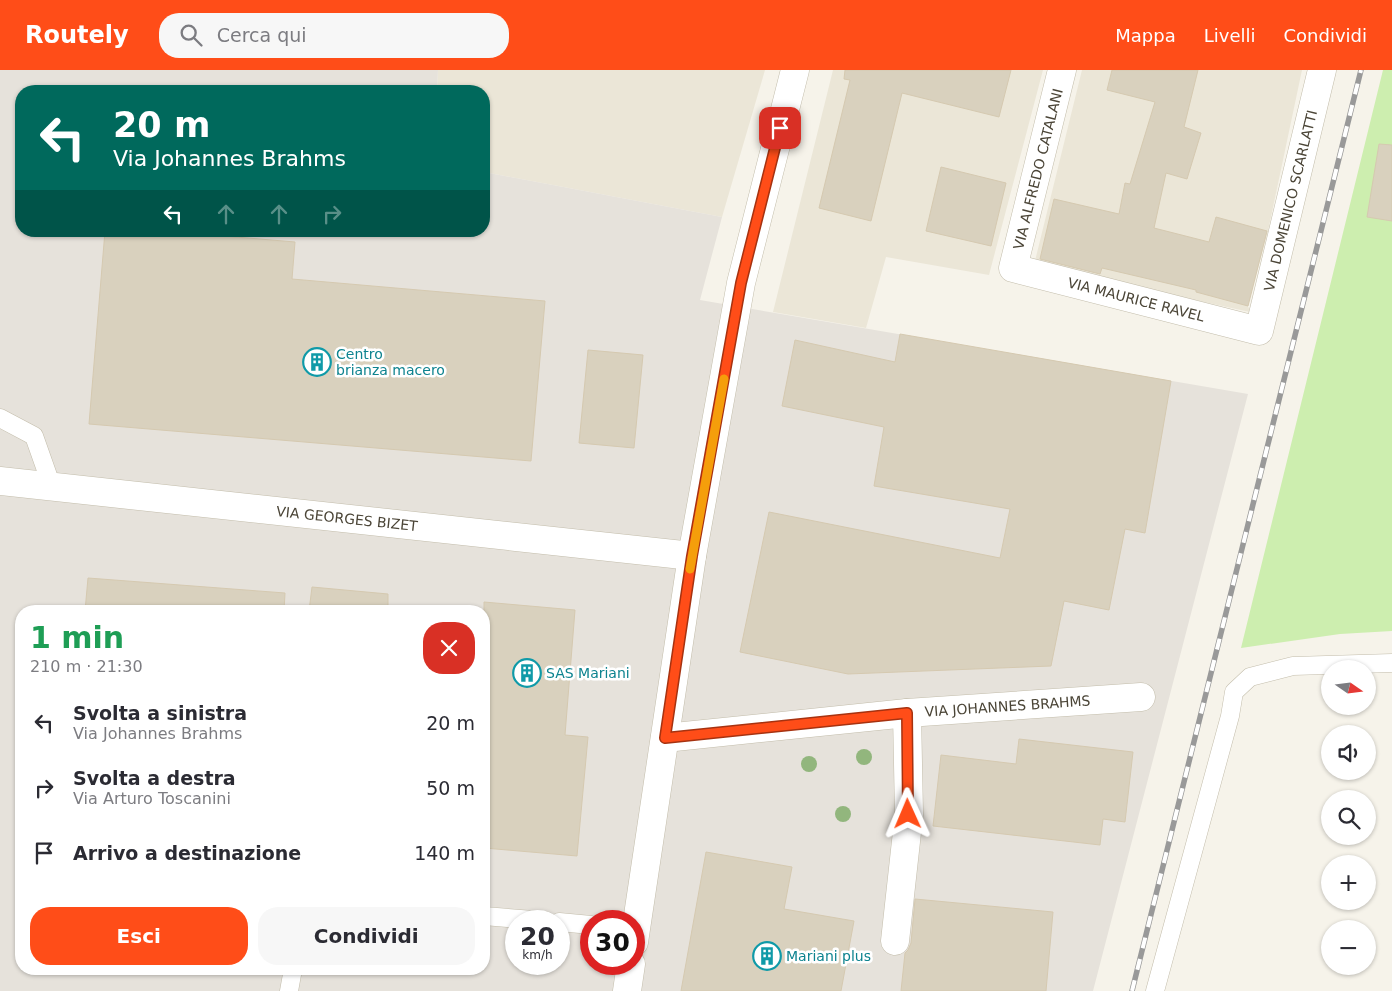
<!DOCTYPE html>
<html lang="it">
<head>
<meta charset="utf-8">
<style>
	body { margin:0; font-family:"DejaVu Sans",sans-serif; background:#f7f7f7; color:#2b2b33; height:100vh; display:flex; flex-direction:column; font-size:19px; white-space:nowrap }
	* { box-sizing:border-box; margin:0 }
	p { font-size:16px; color:#7c7c81 }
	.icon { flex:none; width:28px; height:28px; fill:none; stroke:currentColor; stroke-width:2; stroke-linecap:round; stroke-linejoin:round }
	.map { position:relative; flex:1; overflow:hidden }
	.details { position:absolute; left:15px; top:535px; width:475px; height:370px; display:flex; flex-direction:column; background:#fff; border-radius:20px; box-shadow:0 1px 4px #0004 }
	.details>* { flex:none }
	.guide { position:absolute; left:15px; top:15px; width:475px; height:152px; border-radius:20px; box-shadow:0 1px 4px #0004; background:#00695c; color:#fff; overflow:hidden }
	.needle { width:32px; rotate:104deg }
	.controls { position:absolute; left:1321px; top:590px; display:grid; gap:10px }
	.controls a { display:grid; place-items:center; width:55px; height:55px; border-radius:50%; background:#fff; box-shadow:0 1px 4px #0004; font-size:25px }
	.speed { position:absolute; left:505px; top:840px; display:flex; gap:10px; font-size:25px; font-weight:700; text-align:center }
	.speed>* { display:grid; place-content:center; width:65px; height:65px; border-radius:50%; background:#fff; box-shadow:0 1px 4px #0004; line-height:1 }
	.speed small { font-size:12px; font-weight:400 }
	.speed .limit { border:8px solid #d22; background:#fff; color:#111 }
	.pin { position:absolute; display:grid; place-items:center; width:42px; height:42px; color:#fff; margin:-21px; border-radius:10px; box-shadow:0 2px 8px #0006 }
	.me { position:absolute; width:55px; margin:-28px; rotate:359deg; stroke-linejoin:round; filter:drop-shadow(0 0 4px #0008) }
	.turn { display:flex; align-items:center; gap:18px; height:105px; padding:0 15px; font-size:22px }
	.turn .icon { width:65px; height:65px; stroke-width:2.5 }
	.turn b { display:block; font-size:35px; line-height:42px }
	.lanes { display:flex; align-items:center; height:48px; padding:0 15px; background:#0003; justify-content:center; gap:25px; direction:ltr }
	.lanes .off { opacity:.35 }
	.round { display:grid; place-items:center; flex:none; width:52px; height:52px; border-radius:20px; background:#f7f7f7 }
	.overview { display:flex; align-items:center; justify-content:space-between; height:85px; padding:0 15px }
	h1 { font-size:30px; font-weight:700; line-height:38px; color:#1e9e55 }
	.action { display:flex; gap:10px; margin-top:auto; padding:10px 15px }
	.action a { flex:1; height:58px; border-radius:20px; background:#ff4d18; color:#fff; font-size:20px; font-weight:700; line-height:58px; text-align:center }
	.action a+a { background:#f7f7f7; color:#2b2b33 }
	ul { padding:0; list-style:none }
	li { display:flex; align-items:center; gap:15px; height:65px; padding:0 15px }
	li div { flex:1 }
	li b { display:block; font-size:19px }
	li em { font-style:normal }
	header { display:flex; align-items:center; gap:30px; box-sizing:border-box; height:70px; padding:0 25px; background:#ff4d18; color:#fff }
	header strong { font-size:24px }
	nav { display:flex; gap:28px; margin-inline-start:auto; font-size:18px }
	.search { width:350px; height:45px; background:#f7f7f7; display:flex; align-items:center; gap:12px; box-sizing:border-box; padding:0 18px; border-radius:20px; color:#7c7c81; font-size:19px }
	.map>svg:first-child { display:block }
	.residential { fill:#ebe6d7 }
	.industrial { fill:#e6e2db; fill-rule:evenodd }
	.green { fill:#cdeeaf }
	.building { fill:#d9d1be; stroke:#d5c9b0 }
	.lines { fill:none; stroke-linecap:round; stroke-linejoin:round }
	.lane-casing { stroke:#c3bdab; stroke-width:19 }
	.street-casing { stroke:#c3bdab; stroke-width:29 }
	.lane { stroke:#fff; stroke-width:18 }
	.street { stroke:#fff; stroke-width:28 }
	.rail-casing { stroke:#999; stroke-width:5.5 }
	.rail { stroke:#fff; stroke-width:4; stroke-dasharray:11; stroke-linecap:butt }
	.tree { fill:#92b67d }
	.route-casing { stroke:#a63210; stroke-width:12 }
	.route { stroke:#ff4d18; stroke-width:9 }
	.slow { stroke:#f59e0b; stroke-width:9 }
	.labels { text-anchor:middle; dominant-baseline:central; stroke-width:5; stroke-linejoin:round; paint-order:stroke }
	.street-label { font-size:14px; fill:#4b4537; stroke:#fff }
	.culture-label { font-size:14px; fill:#0d838f; stroke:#fff; text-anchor:start }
</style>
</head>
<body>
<header>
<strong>Routely</strong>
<div class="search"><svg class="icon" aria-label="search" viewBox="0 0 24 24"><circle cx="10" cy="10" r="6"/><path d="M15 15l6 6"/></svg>Cerca qui</div>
<nav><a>Mappa</a><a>Livelli</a><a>Condividi</a></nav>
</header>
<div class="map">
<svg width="1392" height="921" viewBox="0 0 1392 921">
	<rect width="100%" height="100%" fill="#f6f3ea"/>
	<!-- residential -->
	<g class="residential">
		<path d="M438,0h327l-43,147 -238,-45v-81h-47z"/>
		<path d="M833,0h210l-54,205 -103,-18 -20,71 -93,-16z"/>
		<path d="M1082,0h220l-34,161 -20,75 2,6 -216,-47z"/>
	</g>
	<!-- industrial -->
	<path class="industrial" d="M0,0h438l-1,21h-416v140h463v-59l238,45 -22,83 548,94 -155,597h-1093zM21,541h463v358h-463zM516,851h43v43h-43zM591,851h43v43h-43z"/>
	<!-- green -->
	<path class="green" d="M1383,0h9v561l-52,3 -99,14z"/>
	<!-- building -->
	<g class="building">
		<path d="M845,0h166l-12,47 -97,-24 -31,128 -52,-13 31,-128 -6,-1z"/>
		<path d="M1112,0h86l-14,57 17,6 -14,46 -21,-6 -12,55 55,14 7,-25 51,14 -19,75 -52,-14v-2l-94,-22 -2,6 -60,-15 14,-60 65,15 6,-31 5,1 25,-82 -48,-12z"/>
		<path d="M1379,74l13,1v76l-25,-4z"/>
		<path d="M941,97l65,16 -15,63 -65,-15z"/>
		<path d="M105,161h60l130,11 -3,37 253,22 -14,160 -442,-37z"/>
		<path d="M900,264l271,47 -26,152 -20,-4 -16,81 -45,-9 -13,65 -203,8 -108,-22 29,-140 231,46 10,-49 -136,-23 10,-59 -102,-21 13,-66 100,22z"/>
		<path d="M588,280l55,5 -9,93 -55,-5z"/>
		<path d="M88,508l197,15 -1,18h-199z"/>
		<path d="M312,517l76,7v17h-79z"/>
		<path d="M484,532l91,8 -10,125 23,2 -11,119 -93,-8z"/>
		<path d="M1019,669l114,13 -8,70 -22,-3 -3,26 -167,-19 8,-71 75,9z"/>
		<path d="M706,782l86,15 -8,42 70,12 -13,70h-160z"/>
		<path d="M915,829l138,13 -7,79h-145l4,-38 3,-3 3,-7z"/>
	</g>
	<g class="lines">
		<defs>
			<g id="lane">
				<path d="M0,348l34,18 18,51"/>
				<path d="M484,846l62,5"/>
				<path d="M559,852l32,3"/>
				<path d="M289,921l4,-22"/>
				<path d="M1155,921l75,-275 4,-24 16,-15 43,-11 99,-3"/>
			</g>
			<g id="street">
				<path id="s1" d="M1062,0l-49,198 246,63 63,-261"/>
				<path id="s2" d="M0,411l692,75"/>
				<path id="s3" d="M665,668l242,-25 234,-16"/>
				<path d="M895,871l14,-127 -2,-101"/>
				<path d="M634,872l58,-386 49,-273 54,-213"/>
				<path d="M627,921l4,-27"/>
			</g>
		</defs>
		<!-- lane casing -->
		<use href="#lane" class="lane-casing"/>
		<!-- street casing -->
		<use href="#street" class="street-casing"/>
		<!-- lane -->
		<use href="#lane" class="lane"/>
		<!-- street -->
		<use href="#street" class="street"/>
		<defs>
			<path id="rail" d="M1132,921l229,-921"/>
		</defs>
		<!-- rail casing -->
		<use href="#rail" class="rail-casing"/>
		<!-- rail -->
		<use href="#rail" class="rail"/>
	</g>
	<!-- trees -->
	<g class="tree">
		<circle cx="864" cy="687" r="8"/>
		<circle cx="809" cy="694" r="8"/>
		<circle cx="843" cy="744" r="8"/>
	</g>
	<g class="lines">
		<defs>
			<path id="route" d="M780,58l-39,155 -49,273 -27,182 242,-25 1,101"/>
		</defs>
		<!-- route casing -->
		<use href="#route" class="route-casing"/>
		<!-- route -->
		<use href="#route" class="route"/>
		<!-- slow -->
		<path class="slow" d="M690,499l34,-190"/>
	</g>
	<!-- icons -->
	<defs>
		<symbol id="building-ring" viewBox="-11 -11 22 22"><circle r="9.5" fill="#fff" stroke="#0f9aa8" stroke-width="1.5"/><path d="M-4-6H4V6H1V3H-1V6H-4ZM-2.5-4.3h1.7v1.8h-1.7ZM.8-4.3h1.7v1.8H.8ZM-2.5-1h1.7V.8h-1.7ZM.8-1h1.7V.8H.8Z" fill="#0f9aa8"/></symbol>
	</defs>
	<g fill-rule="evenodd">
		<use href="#building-ring" x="301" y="276" width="32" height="32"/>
		<use href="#building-ring" x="511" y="587" width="32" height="32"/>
		<use href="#building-ring" x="751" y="870" width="32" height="32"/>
	</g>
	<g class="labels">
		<!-- street labels -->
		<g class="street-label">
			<text transform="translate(1038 99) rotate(-76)">VIA ALFREDO CATALANI</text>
			<text stroke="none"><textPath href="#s1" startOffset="592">VIA DOMENICO SCARLATTI</textPath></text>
			<text stroke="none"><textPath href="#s1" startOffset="331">VIA MAURICE RAVEL</textPath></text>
			<text stroke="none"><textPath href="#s2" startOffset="349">VIA GEORGES BIZET</textPath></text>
			<text stroke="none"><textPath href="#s3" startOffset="344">VIA JOHANNES BRAHMS</textPath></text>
		</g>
		<!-- culture labels -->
		<g class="culture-label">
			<text x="336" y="284">Centro<tspan x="336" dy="16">brianza macero</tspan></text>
			<text x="546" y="603">SAS Mariani</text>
			<text x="786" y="886">Mariani plus</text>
		</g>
	</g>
</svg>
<div class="controls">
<a><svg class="needle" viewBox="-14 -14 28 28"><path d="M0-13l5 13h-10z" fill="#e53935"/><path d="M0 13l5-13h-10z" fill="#7c7c81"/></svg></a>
<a><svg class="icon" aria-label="sound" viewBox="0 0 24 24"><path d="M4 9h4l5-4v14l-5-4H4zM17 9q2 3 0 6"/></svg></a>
<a><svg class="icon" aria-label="search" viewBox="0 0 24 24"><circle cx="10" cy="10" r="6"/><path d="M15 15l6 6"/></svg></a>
<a>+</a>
<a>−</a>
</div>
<div class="speed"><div>20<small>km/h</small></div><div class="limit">30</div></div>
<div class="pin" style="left:780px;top:58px;background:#d93025"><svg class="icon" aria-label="arrive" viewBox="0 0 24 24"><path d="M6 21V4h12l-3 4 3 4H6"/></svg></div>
<svg class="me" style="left:908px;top:744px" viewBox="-20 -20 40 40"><path d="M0-17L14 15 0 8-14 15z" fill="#ff4d18" stroke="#fff" stroke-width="4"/></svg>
<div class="guide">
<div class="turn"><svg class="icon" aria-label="left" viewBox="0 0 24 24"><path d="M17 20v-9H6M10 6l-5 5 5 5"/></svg><div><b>20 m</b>Via Johannes Brahms</div></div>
<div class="lanes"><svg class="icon" aria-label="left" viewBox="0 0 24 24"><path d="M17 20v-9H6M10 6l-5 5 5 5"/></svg><svg class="icon off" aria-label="ahead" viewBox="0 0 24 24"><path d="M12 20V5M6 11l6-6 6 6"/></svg><svg class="icon off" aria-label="ahead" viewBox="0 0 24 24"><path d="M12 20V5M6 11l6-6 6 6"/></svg><svg class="icon off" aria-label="right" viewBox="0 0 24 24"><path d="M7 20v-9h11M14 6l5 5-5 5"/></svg></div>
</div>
<section class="details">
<div class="overview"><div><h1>1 min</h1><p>210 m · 21:30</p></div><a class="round" style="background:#d93025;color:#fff"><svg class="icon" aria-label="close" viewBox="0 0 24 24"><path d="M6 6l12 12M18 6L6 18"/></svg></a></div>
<ul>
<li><svg class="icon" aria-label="left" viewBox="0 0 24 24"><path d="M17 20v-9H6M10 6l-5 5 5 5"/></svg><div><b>Svolta a sinistra</b><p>Via Johannes Brahms</p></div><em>20 m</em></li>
<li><svg class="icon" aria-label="right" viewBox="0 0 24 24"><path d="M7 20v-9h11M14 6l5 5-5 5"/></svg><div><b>Svolta a destra</b><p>Via Arturo Toscanini</p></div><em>50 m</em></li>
<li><svg class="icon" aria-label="arrive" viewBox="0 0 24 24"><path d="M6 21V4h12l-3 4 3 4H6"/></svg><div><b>Arrivo a destinazione</b></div><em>140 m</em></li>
</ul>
<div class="action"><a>Esci</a><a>Condividi</a></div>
</section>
</div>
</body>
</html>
